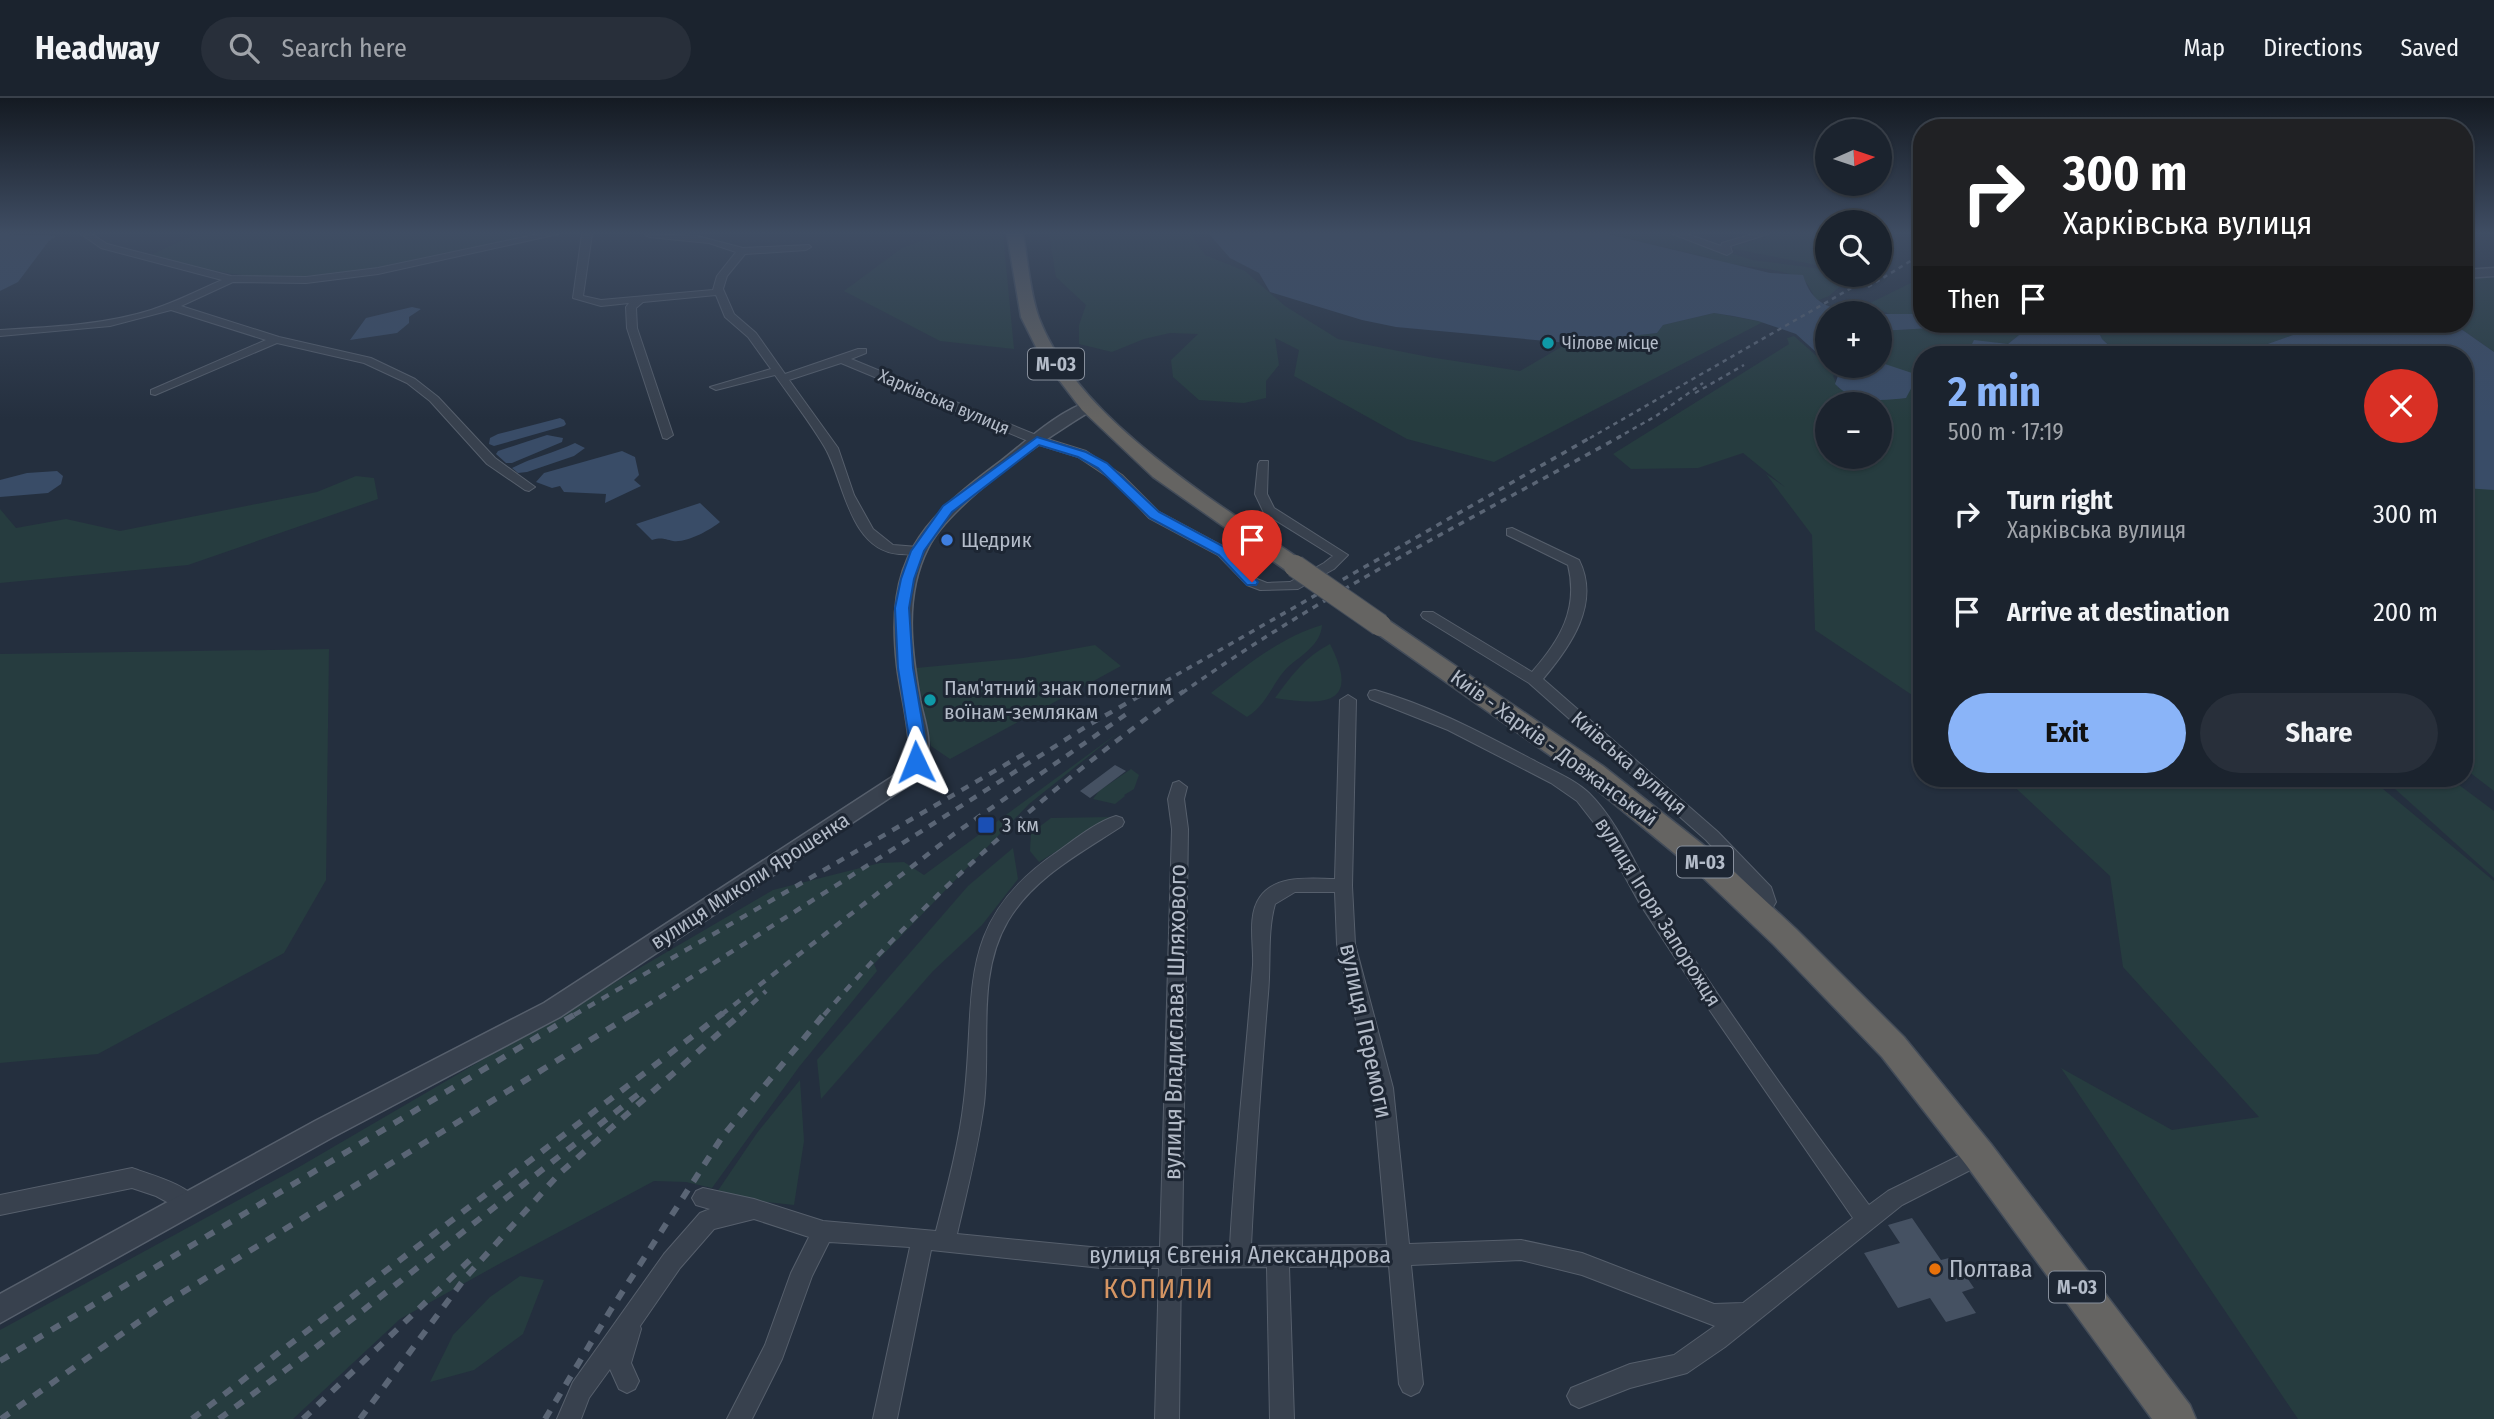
<!DOCTYPE html>
<html lang="en">
<head>
<meta charset="utf-8">
<style>
	body { margin:0; font-family:"Fira Sans Condensed",sans-serif; background:#282f3a; color:#f1f3f6; height:100vh; display:flex; flex-direction:column; font-size:26px; white-space:nowrap }
	* { box-sizing:border-box; margin:0 }
	p { font-size:23px; color:#a0a4aa }
	.icon { flex:none; width:38px; height:38px; fill:none; stroke:currentColor; stroke-width:2; stroke-linecap:round; stroke-linejoin:round }
	.map { position:relative; flex:1; overflow:hidden }
	.panel { position:absolute; left:1913px; top:248px; width:560px; height:441px; display:flex; flex-direction:column; background:#1b232e; border-radius:28px; box-shadow:0 2px 5px #0004,0 0 0 2px #39404a }
	.panel>* { flex:none }
	.top-card { position:absolute; left:1913px; top:21px; width:560px; height:214px; border-radius:28px; box-shadow:0 2px 5px #0004,0 0 0 2px #39404a; background:#202124; color:#fff; overflow:hidden }
	.needle { width:46px; rotate:87deg }
	.buttons { position:absolute; left:1815px; top:21px; display:grid; gap:14px }
	.buttons a { display:grid; place-items:center; width:77px; height:77px; border-radius:50%; background:#1b232e; box-shadow:0 2px 5px #0004,0 0 0 2px #39404a; font-size:35px }
	.pin { position:absolute; display:grid; place-items:center; width:60px; height:60px; color:#fff; margin:-72px -30px; border-radius:50% 50% 50% 0; rotate:-45deg; box-shadow:0 0 7px #0007 }
	.pin .icon { rotate:45deg }
	.me { position:absolute; width:77px; margin:-38px; rotate:358deg; stroke-linejoin:round; filter:drop-shadow(0 0 5px #0008) }
	.turn { display:flex; align-items:center; gap:24px; height:147px; padding:0 35px; font-size:32px }
	.turn .icon { width:91px; height:91px; stroke-width:2.5 }
	.turn b { display:block; font-size:49px; line-height:60px }
	.then { display:flex; align-items:center; height:66px; padding:0 35px; background:#0003; gap:14px; font-size:26px }
	.round { display:grid; place-items:center; flex:none; width:74px; height:74px; border-radius:37px; background:#282f3a }
	.head { display:flex; align-items:center; justify-content:space-between; height:119px; padding:0 35px }
	h1 { font-size:42px; font-weight:700; line-height:52px; color:#8ab4f8 }
	.action { display:flex; gap:14px; margin-top:auto; padding:14px 35px }
	.action a { flex:1; height:80px; border-radius:42px; background:#8ab4f8; color:#111; font-size:28px; font-weight:700; line-height:80px; text-align:center }
	.action a+a { background:#282f3a; color:#f1f3f6 }
	ul { padding:0; list-style:none }
	li { display:flex; align-items:center; gap:21px; height:98px; padding:0 35px }
	li div { flex:1 }
	li b { display:block; font-size:26px }
	li em { font-style:normal }
	header { display:flex; align-items:center; gap:42px; box-sizing:border-box; height:98px; padding:0 35px; background:#1b232e; border-bottom:2px solid #39404a }
	header strong { font-size:33px }
	nav { display:flex; gap:38px; margin-inline-start:auto; font-size:24px }
	.search { width:490px; height:63px; background:#282f3a; display:flex; align-items:center; gap:18px; box-sizing:border-box; padding:0 24px; border-radius:38px; color:#a0a4aa; font-size:26px }
	.map>svg:first-child { display:block }
	.green { fill:#263c3f; fill-rule:evenodd }
	.water { fill:#394c67 }
	.building { fill:#455162 }
	.lines { fill:none; stroke-linecap:round; stroke-linejoin:round }
	.minor-casing { stroke:#565f6c; stroke-width:2 }
	.tertiary-casing { stroke:#565f6c; stroke-width:3 }
	.trunk-casing { stroke:#434c59; stroke-width:3 }
	.minor { fill:#38414e; fill-rule:evenodd }
	.tertiary { fill:#38414e; fill-rule:evenodd }
	.trunk { fill:#656462; fill-rule:evenodd }
	.rail-far3 { stroke:#5a6575; stroke-width:2.5; stroke-dasharray:4.5 4.5; stroke-linecap:butt }
	.rail-far2 { stroke:#5a6575; stroke-width:3.5; stroke-dasharray:6 6; stroke-linecap:butt }
	.rail-far1 { stroke:#5a6575; stroke-width:4.5; stroke-dasharray:8 8; stroke-linecap:butt }
	.rail { stroke:#5a6575; stroke-width:6; stroke-dasharray:10 10; stroke-linecap:butt }
	.trunk-bridge-casing { stroke:#434c59; stroke-width:24; stroke-linecap:butt }
	.trunk-bridge { stroke:#656462; stroke-width:22 }
	.route { fill:#1a73e8; stroke:#114b97; stroke-width:2 }
	.culture-dot { fill:#0f9aa8; stroke:#1d2633; stroke-width:2.5 }
	.shop-dot { fill:#3f7fe0; stroke:#1d2633; stroke-width:2.5 }
	.transit-dot { fill:#1a4fb4; stroke:#1d2633; stroke-width:2.5 }
	.food-dot { fill:#e8710a; stroke:#1d2633; stroke-width:2.5 }
	.labels { text-anchor:middle; dominant-baseline:central; stroke-width:6; stroke-linejoin:round; paint-order:stroke }
	.far-poi-label { font-size:18px; fill:#b4bcc9; stroke:#1d2633; text-anchor:start }
	.far-street-label { font-size:18px; fill:#b4bcc9; stroke:#1d2633 }
	.shield { fill:#1d2633; stroke:#878f9c; stroke-width:2 }
	.shield-label { font-size:19px; font-weight:bold; fill:#b4bcc9 }
	.poi-label { font-size:21px; fill:#b4bcc9; stroke:#1d2633; text-anchor:start }
	.street-label { font-size:21px; fill:#b4bcc9; stroke:#1d2633 }
	.near-street-label { font-size:24px; fill:#b4bcc9; stroke:#1d2633 }
	.near-poi-label { font-size:24px; fill:#b4bcc9; stroke:#1d2633; text-anchor:start }
	.near-quarter-label { font-size:28px; letter-spacing:2px; fill:#d59563; stroke:#1d2633 }
</style>
</head>
<body>
<header>
<strong>Headway</strong>
<div class="search"><svg class="icon" aria-label="search" viewBox="0 0 24 24"><circle cx="10" cy="10" r="6"/><path d="M15 15l6 6"/></svg>Search here</div>
<nav><a>Map</a><a>Directions</a><a>Saved</a></nav>
</header>
<div class="map">
<svg width="2494" height="1321" viewBox="0 0 2494 1321">
	<rect width="100%" height="100%" fill="#242f3e"/>
	<!-- green -->
	<g class="green">
		<path d="M196,136h347c-94,16 -185,46 -281,43 -38,-2 -75,-13 -111,-22z"/>
		<path d="M942,136h61l11,115 -74,-8 -96,-50 58,-43z"/>
		<path d="M1049,136h142l14,21 40,16 40,35 53,33 91,18 91,14 48,-28 89,-10 6,-8 51,-12 49,9 -269,140 -87,-23 -113,-63 5,-26 -24,-12 4,27 -13,16v17l-22,5 -45,-3 -26,-23 -2,-17 27,-26 -28,-1 -26,6 -32,13 -33,-8v-19l7,-20 -30,-28z"/>
		<path d="M1608,136h63l81,26 71,9 4,1v5l25,1 -23,20 -13,5c-3,-6 -6,-15 -11,-20 -14,-14 -76,-13 -98,-24z"/>
		<path d="M1776,136h51v33l-97,-19z"/>
		<path d="M1921,180v36h-31l-24,-9z"/>
		<path d="M2464,180h30v74l-40,-28h10z"/>
		<path d="M2000,226h48l-24,7 -16,13 -34,-3 -4,7 1,7h-49l-1,346 -106,-71 -3,-95 -46,-61 19,13 -42,-34 -45,15 -67,1 -18,-15 176,-110 -2,-6 7,-2 42,37 -3,3 6,13 46,-25 -5,-4v-29zM1827,306h53v53h-53z"/>
		<path d="M2095,226h209l3,6 -70,25h-118l-17,-16z"/>
		<path d="M356,378l18,2 4,21 -190,66 -188,18v-74l16,19 50,-9 54,12 197,-39z"/>
		<path d="M2479,389l15,3v301l-30,-23v-280z"/>
		<path d="M1322,527c-1,19 -20,30 -33,41 -17,16 -20,37 -42,51l-36,-24c35,-27 68,-55 111,-68z"/>
		<path d="M1330,546c31,61 -5,62 -55,54 15,-21 31,-42 55,-54z"/>
		<path d="M1095,547l26,21 -171,93 -19,-13 -15,-78 107,-10z"/>
		<path d="M329,551l-3,231 -42,73 -186,101 -98,9v-409z"/>
		<path d="M1119,634l-90,72 -155,160 3,7 -78,96 -87,121 -26,-6 -32,-1 -155,83 -99,55 -107,100h-293v-89l299,-163 474,-277 107,-27 24,-1 20,13z"/>
		<path d="M1131,671l8,6 -5,14 -10,6 1,1 -10,8 -22,-5 6,-8z"/>
		<path d="M2006,681h365l123,102v538h-196l-237,-351 111,62 87,-13 -136,-150 -13,-91z"/>
		<path d="M2384,681h67l43,32v67z"/>
		<path d="M1113,719l-74,45 -9,-11 1,-18 20,-15z"/>
		<path d="M1013,750l5,31 -36,46 -49,46 -112,128 -4,-39 151,-174z"/>
		<path d="M800,982l4,61 -10,64 -45,-5 -32,-8 40,-59z"/>
		<path d="M520,1178l24,4 -21,54 -49,36 -44,12 23,-47 37,-38z"/>
	</g>
	<!-- water -->
	<g class="water">
		<path d="M0,136l56,2 -8,6 -30,40 -18,9z"/>
		<path d="M1209,136h399l162,39 33,2c9,30 26,33 55,38h-31v49l-31,-28 -38,-13 -25,-5 -19,-3 -51,12 -6,8 -89,10 -172,-16 -34,-7 -92,-28 -11,-19 -29,-15z"/>
		<path d="M412,209l9,2 -12,8v6l-12,10 -47,7 16,-22z"/>
		<path d="M1880,216h41l1,10h79l-121,7z"/>
		<path d="M2048,226h47l7,15 17,16h-148l-1,-7 4,-8 34,4 16,-13z"/>
		<path d="M2304,226h150l40,28v138l-30,-2v-133h-227l70,-25z"/>
		<path d="M1880,262l5,4 30,10v7l-9,17c-24,3 -54,5 -71,-14l4,-11 -8,-7h49z"/>
		<path d="M560,320l4,2 2,4 -2,2 -70,20 -5,-2 1,-6 8,-4z"/>
		<path d="M547,337l16,3 -1,4 -50,21h-6l-10,-9 2,-3z"/>
		<path d="M575,345l10,5 -11,8 -47,16 -9,1 -6,-5c21,-11 42,-15 63,-25z"/>
		<path d="M622,353l13,6 4,18 -5,5 7,6 -36,17 1,-9 -42,-2 -4,-6 -8,2 -16,-6 8,-9z"/>
		<path d="M57,373l6,5 -2,8 -13,9 -48,4v-17l27,-7z"/>
		<path d="M700,405l20,19c-10,8 -33,21 -47,19 -9,-2 -11,-4 -21,-1l-16,-16z"/>
	</g>
	<!-- building -->
	<g class="building">
		<path d="M1115,667l11,6 -36,27 -10,-7z"/>
		<path d="M1912,1120l29,42 12,-3 21,31 -12,4 14,21 -30,9 -16,-24 -32,10 -34,-55 36,-10 -12,-18z"/>
	</g>
	<g class="lines">
		<defs>
			<g id="minor">
				<path d="M81,136h11l15,10 124,32 75,1 72,-9 161,-34h19l-180,40 -72,9 -73,-1 -52,24 98,31 92,21 44,21 23,18 57,61 40,29 -6,4 -4,-1 -38,-26 -57,-63 -23,-18 -43,-20 -87,-20 -122,52 -4,-1v-4l115,-50 -95,-30 -61,16 -110,10v-6c51,-3 103,-5 151,-20 25,-8 48,-20 71,-30l-121,-32z"/>
				<path d="M582,136h10l-9,62 18,4 112,-10 4,-14 19,-24 -27,-9 -60,-6 -5,-3 53,2 46,12 66,-3 2,2 -5,3 -61,4 -18,22 -4,13 11,25 22,19 29,41 73,-25h8v4l-15,6 190,78 45,14 36,24 37,37 69,37 29,30 10,4 23,-1 34,-19 9,-7 -69,-43 -9,-19 3,-30 2,-3h8l-1,33 7,14 74,47 -14,14 -36,20 -38,1 -13,-5 -29,-30 -69,-37 -35,-37 -36,-24 -45,-14 -192,-80 -52,17 49,68 16,47 19,34 20,16 25,2 7,4c-7,6 -17,3 -26,3 -51,-4 -55,-76 -75,-108 -15,-25 -33,-48 -49,-71l-59,15 -6,-3 61,-18 -23,-32 -23,-20 -9,-22 -73,7 -7,6 1,20 36,107 -6,4 -4,-1 -36,-110 -1,-21 3,-4 -28,3 -28,-8z"/>
				<path d="M1673,136h14l34,12 1,-3 31,-9h15l-38,12 2,6 -5,3z"/>
				<path d="M1512,430l67,32c22,44 -9,87 -36,119l175,153 53,55 5,15 -3,5 -18,9 -6,-2 -3,-5 12,-10 -1,-4 -51,-55 -177,-157 -106,-65 -2,-3 2,-3h10l99,60c28,-32 47,-63 36,-107l-61,-30v-6z"/>
				<path d="M1375,592c57,16 108,44 160,71 18,10 39,18 54,32 33,33 48,79 73,117 65,101 135,199 207,295l19,-14 91,-45 7,2 3,7 -3,7 -84,43 -177,142 -38,26 -57,15 -51,20 -8,-4 -4,-8 4,-8 59,-24 44,-9 41,-29 -133,-51 -61,-15 -110,5 12,119 -4,8 -8,4 -8,-4 -4,-8 -10,-118 -100,1 5,152h-24l-3,-152 -86,1 -2,151h-24l4,-151h-58l-170,-18 -34,169h-24l37,-172 -81,-5 -17,34 -30,83 -30,60h-25l38,-74 26,-72 18,-36 -55,-18 -40,10 -34,39 -40,58 1,3 -10,34 8,18 -4,8 -8,4 -8,-4 -9,-20 -21,29 -8,21h-24l16,-37 91,-128 36,-41 10,-4 -14,-4 -4,-7 4,-7 7,-3 51,11 69,22 113,10c11,-43 23,-87 28,-131 13,-107 -11,-177 93,-248 17,-12 39,-30 59,-36l6,2 2,4 -2,4c-41,27 -88,51 -114,95 -32,54 -17,123 -24,183 -6,44 -17,87 -27,130l144,14 59,-1 12,-418 -4,-30 5,-16 6,-2 8,6 -3,12 4,30 -6,418 48,-1c5,-94 16,-187 23,-281 1,-21 -6,-50 7,-68 16,-23 51,-18 75,-18l5,-179 8,-5 8,5 -4,186 3,58 38,144 16,156 112,-4 61,13 132,51 29,-1 110,-85 -153,-222 -60,-92 -42,-76 -21,-27 -26,-18 -103,-53 -78,-31 -2,-4 2,-4zM1295,794h40l2,52 36,144 14,157 -136,1c4,-84 10,-168 17,-252 3,-30 -1,-62 7,-90z"/>
				<path d="M132,1070c19,7 59,17 68,36l-4,7 -7,3 -33,-18 -24,-8 -132,27v-20z"/>
			</g>
			<g id="tertiary">
				<path d="M2494,170v8l-30,2v-8z"/>
				<path d="M1089,304l5,1v6c-45,27 -143,93 -166,139 -24,47 -17,101 -8,151 3,18 12,39 7,58 -3,12 -12,22 -21,30l-346,230 -227,120 -333,186v-29l315,-173 229,-118 348,-226 13,-13 4,-14c0,-29 -9,-57 -12,-85 -12,-106 23,-144 104,-204 23,-18 60,-52 88,-59z"/>
			</g>
			<g id="trunk">
				<path d="M1007,136h16c5,27 7,59 16,84 38,101 178,185 264,243l3,5 -3,5h-16l-134,-94 -71,-67 -42,-55 -19,-38z"/>
				<path d="M1380,520l8,2 215,146 113,89 80,74 108,108 87,107 199,261 6,14h-44l-185,-253 -85,-109 -108,-112 -78,-74 -111,-91 -213,-150 -4,-5 4,-5z"/>
			</g>
		</defs>
		<!-- minor casing -->
		<use href="#minor" class="minor-casing"/>
		<!-- tertiary casing -->
		<use href="#tertiary" class="tertiary-casing"/>
		<!-- trunk casing -->
		<use href="#trunk" class="trunk-casing"/>
		<!-- minor -->
		<use href="#minor" class="minor"/>
		<!-- tertiary -->
		<use href="#tertiary" class="tertiary"/>
		<!-- trunk -->
		<use href="#trunk" class="trunk"/>
		<!-- rail-far3 -->
		<g class="rail-far3">
			<path d="M1868,189l54,-33"/>
			<path d="M1695,295l49,-28"/>
			<path d="M1590,340l284,-163"/>
			<path d="M1617,340l39,-22 47,-33"/>
		</g>
		<!-- rail-far2 -->
		<g class="rail-far2">
			<path d="M1145,595l448,-257"/>
			<path d="M1182,595c138,-98 291,-175 439,-257"/>
		</g>
		<!-- rail-far1 -->
		<g class="rail-far1">
			<path d="M574,917l455,-264"/>
			<path d="M632,917l455,-289 61,-35"/>
			<path d="M721,917l233,-181 174,-121"/>
			<path d="M740,917l26,-24"/>
			<path d="M824,917c107,-123 228,-230 360,-324"/>
		</g>
		<!-- rail -->
		<g class="rail">
			<path d="M0,1263l577,-348"/>
			<path d="M1,1321l166,-117 467,-289"/>
			<path d="M192,1321l531,-406"/>
			<path d="M219,1321l91,-67 335,-263"/>
			<path d="M303,1321l168,-160"/>
			<path d="M360,1321l105,-141 94,-104 183,-161"/>
			<path d="M545,1321l65,-108 112,-174 103,-124"/>
		</g>
		<defs>
			<path id="trunk-bridge" d="M1295,468l85,59"/>
		</defs>
		<!-- trunk-bridge casing -->
		<use href="#trunk-bridge" class="trunk-bridge-casing"/>
		<!-- trunk-bridge -->
		<use href="#trunk-bridge" class="trunk-bridge"/>
	</g>
	<!-- sky -->
	<linearGradient id="sky" x2="0" y2="1"><stop stop-color="#141a22"/><stop offset="0.42" stop-color="#3f4d63"/><stop offset="1" stop-color="#3f4d63" stop-opacity="0"/></linearGradient>
	<rect width="2494" height="321" fill="url(#sky)"/>
	<!-- route -->
	<path class="route" d="M1037,339l49,15 21,11 52,49 69,37 30,33 -2,3h-9l-28,-30 -69,-37 -52,-50 -20,-11 -39,-12 -87,67 -28,39 -10,28 -5,29 4,60 13,76 -4,22h-11l-3,-4 2,-18 -12,-76 -3,-60 6,-29 10,-28 32,-45z"/>
	<!-- markers -->
	<g class="culture-dot">
		<circle cx="1548" cy="245" r="7"/>
		<circle cx="930" cy="602" r="7"/>
	</g>
	<circle class="shop-dot" cx="947" cy="442" r="7"/>
	<rect class="transit-dot" x="977" y="718" width="18" height="18" rx="3.5"/>
	<circle class="food-dot" cx="1935" cy="1171" r="7"/>
	<g class="labels">
		<!-- far-poi labels -->
		<g class="far-poi-label">
			<text x="1562" y="245">Чілове місце</text>
		</g>
		<!-- far-street labels -->
		<g class="far-street-label">
			<text transform="translate(944 304) rotate(23)">Харківська вулиця</text>
		</g>
		<!-- shield labels -->
		<g class="shield">
			<rect x="1028" y="250.5" width="56" height="31" rx="5"/>
			<rect x="1677" y="748.5" width="56" height="31" rx="5"/>
			<rect x="2049" y="1173.5" width="56" height="31" rx="5"/>
		</g>
		<g class="shield-label">
			<text x="1056" y="266">М-03</text>
			<text x="1705" y="764">М-03</text>
			<text x="2077" y="1189">М-03</text>
		</g>
		<!-- poi labels -->
		<g class="poi-label">
			<text x="961" y="442">Щедрик</text>
			<text x="944" y="590">Пам'ятний знак полеглим<tspan x="944" dy="24">воїнам-землякам</tspan></text>
			<text x="1002" y="727">3 км</text>
		</g>
		<!-- street labels -->
		<g class="street-label">
			<text transform="translate(1554 650) rotate(36)">Київ - Харків - Довжанський</text>
			<text transform="translate(1629 665) rotate(41)">Київська вулиця</text>
			<text transform="translate(750 783) rotate(-33)">вулиця Миколи Ярошенка</text>
			<text transform="translate(1658 814) rotate(58)">вулиця Ігоря Запорожця</text>
		</g>
		<!-- near-street labels -->
		<g class="near-street-label">
			<text transform="translate(1175 924) rotate(-89)">вулиця Владислава Шляхового</text>
			<text transform="translate(1366 933) rotate(78)">вулиця Перемоги</text>
			<text x="1240" y="1157">вулиця Євгенія Александрова</text>
		</g>
		<!-- near-poi labels -->
		<g class="near-poi-label">
			<text x="1949" y="1171">Полтава</text>
		</g>
		<!-- near-quarter labels -->
		<g class="near-quarter-label">
			<text x="1159" y="1190">КОПИЛИ</text>
		</g>
	</g>
</svg>
<div class="buttons">
<a><svg class="needle" viewBox="-14 -14 28 28"><path d="M0-13l5 13h-10z" fill="#e53935"/><path d="M0 13l5-13h-10z" fill="#a0a4aa"/></svg></a>
<a><svg class="icon" aria-label="search" viewBox="0 0 24 24"><circle cx="10" cy="10" r="6"/><path d="M15 15l6 6"/></svg></a>
<a>+</a>
<a>−</a>
</div>
<div class="pin" style="left:1252px;top:484px;background:#d93025"><svg class="icon" aria-label="arrive" viewBox="0 0 24 24"><path d="M6 21V4h12l-3 4 3 4H6"/></svg></div>
<svg class="me" style="left:916px;top:664px" viewBox="-20 -20 40 40"><path d="M0-17L14 15 0 8-14 15z" fill="#1a73e8" stroke="#fff" stroke-width="4"/></svg>
<div class="top-card">
<div class="turn"><svg class="icon" aria-label="right" viewBox="0 0 24 24"><path d="M7 20v-9h11M14 6l5 5-5 5"/></svg><div><b>300 m</b>Харківська вулиця</div></div>
<div class="then">Then<svg class="icon" aria-label="arrive" viewBox="0 0 24 24"><path d="M6 21V4h12l-3 4 3 4H6"/></svg></div>
</div>
<section class="panel">
<div class="head"><div><h1>2 min</h1><p>500 m · 17:19</p></div><a class="round" style="background:#d93025;color:#fff"><svg class="icon" aria-label="close" viewBox="0 0 24 24"><path d="M6 6l12 12M18 6L6 18"/></svg></a></div>
<ul>
<li><svg class="icon" aria-label="right" viewBox="0 0 24 24"><path d="M7 20v-9h11M14 6l5 5-5 5"/></svg><div><b>Turn right</b><p>Харківська вулиця</p></div><em>300 m</em></li>
<li><svg class="icon" aria-label="arrive" viewBox="0 0 24 24"><path d="M6 21V4h12l-3 4 3 4H6"/></svg><div><b>Arrive at destination</b></div><em>200 m</em></li>
</ul>
<div class="action"><a>Exit</a><a>Share</a></div>
</section>
</div>
</body>
</html>
